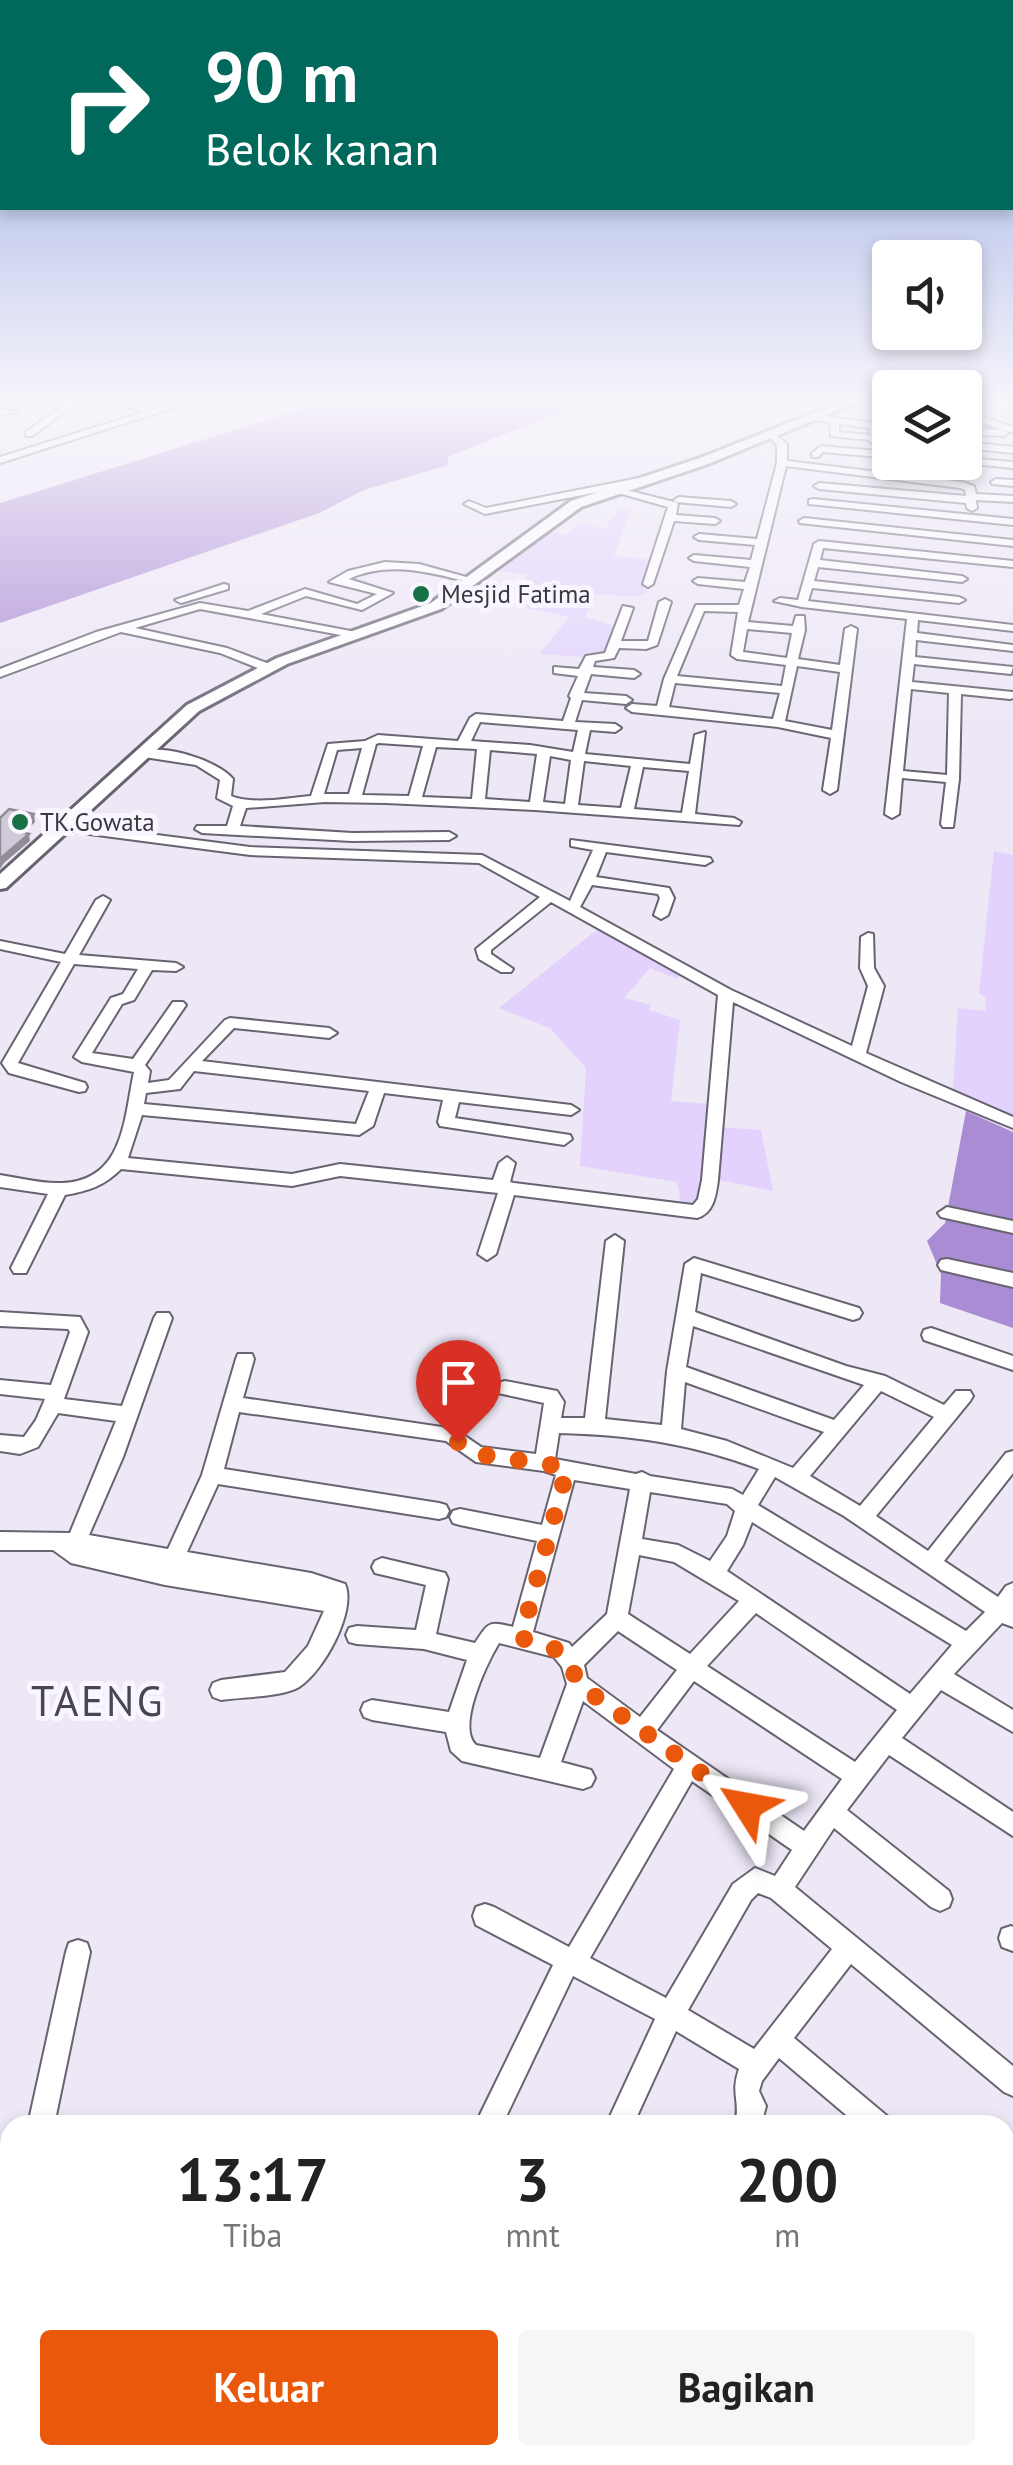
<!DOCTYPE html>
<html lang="id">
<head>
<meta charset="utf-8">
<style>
	body { margin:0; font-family:"PT Sans",sans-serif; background:#f6f6f6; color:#222; height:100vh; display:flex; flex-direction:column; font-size:38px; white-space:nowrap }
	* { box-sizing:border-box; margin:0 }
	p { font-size:32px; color:#767676 }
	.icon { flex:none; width:55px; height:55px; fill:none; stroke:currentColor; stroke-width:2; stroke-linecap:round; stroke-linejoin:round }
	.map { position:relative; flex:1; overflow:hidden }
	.drawer { position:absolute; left:0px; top:2115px; width:1015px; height:350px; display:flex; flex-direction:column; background:#fff; border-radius:30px 30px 0 0; box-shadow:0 5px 15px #0003 }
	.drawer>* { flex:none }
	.top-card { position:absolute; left:0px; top:0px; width:1015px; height:210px; box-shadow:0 5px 15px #0003; background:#00695c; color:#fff; overflow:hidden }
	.controls { position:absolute; left:872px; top:240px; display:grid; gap:20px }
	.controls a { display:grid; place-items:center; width:110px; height:110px; border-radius:10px; background:#fff; box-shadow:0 5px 15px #0003; font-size:50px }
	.pin { position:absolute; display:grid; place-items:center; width:85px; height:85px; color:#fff; margin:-102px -42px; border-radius:50% 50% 50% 0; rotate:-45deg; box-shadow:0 0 10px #0007 }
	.pin .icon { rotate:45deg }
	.me { position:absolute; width:110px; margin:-55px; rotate:304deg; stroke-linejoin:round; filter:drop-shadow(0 0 8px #0008) }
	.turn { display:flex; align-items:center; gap:35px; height:210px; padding:0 40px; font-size:45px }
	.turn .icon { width:130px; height:130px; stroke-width:2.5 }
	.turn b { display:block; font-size:70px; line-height:85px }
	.eta { display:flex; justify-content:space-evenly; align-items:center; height:170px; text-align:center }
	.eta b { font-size:60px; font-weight:700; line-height:70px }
	.primary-button { display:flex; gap:20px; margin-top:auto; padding:20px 40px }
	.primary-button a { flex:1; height:115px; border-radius:10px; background:#ea580c; color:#fff; font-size:40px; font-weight:700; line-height:115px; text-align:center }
	.primary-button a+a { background:#f6f6f6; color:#222 }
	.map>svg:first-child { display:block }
	.green { fill:#e2d2fd }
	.water { fill:#aa8cd5 }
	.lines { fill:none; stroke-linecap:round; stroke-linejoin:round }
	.street-casing { stroke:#686370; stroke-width:4 }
	.secondary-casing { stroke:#686370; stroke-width:6 }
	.street { fill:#fff; fill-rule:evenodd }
	.secondary { fill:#fff; fill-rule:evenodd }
	.shaded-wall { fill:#918d97 }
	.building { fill:#cfc9d8; stroke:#918d97; stroke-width:2.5 }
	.route { stroke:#ea580c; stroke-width:18; stroke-dasharray:0 32.4 }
	.poi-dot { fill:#187246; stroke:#f9f6ff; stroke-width:4 }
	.labels { text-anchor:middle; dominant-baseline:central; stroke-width:10; stroke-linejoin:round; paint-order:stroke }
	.far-poi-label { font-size:25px; fill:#3b383e; stroke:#f9f6ff; text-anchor:start }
	.near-quarter-label { font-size:42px; letter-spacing:2.5px; fill:#494551; stroke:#f9f6ff }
</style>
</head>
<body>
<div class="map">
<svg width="1013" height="2465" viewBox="0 0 1013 2465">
	<rect width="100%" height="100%" fill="#ede7f6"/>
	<!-- green -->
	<g class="green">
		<path d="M632,508l-18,48 38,4 -5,33 -13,4 -39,-3 -10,23 33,10 -9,32 -70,-5 31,-37 -73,-15 10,-7 -20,-7 36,1 3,-14 -25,-4 45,-39 21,2 11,-12 26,7 15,-19z"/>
		<path d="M994,851l19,4v264l-60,-30 5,-81 27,3 1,-13 -7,-5z"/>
		<path d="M599,928l81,46 -3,5 -27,-11 -26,30 27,7 -2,5 31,10 -9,81 38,3 10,23 42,3 12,61 -63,-13 -10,30 -17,3 -6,-29 -97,-16 6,-98 -36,-40 -51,-20z"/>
	</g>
	<!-- water -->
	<g class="water">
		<path d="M341,397h255l-148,60v8l-84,25 -45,23 -319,110v-120z"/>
		<path d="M966,1111l47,21v196l-73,-25 1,-29 -14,-33 18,-18z"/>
	</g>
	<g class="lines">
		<defs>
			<g id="street">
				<path d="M74,397h11l-53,39h-6v-4z"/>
				<path d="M98,397c19,0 36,11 54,12 18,1 36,-12 55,-12l-207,66v-6l144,-45z"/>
				<path d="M970,397h14l29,9v6z"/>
				<path d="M0,409l19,3 -19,3z"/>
				<path d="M965,411l48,16v6l-48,-16z"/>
				<path d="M812,414l66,10 1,18 -5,3 -5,-5 -38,-4 -1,-14 -21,-3 -2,-2zM839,424l31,4v7l-31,-3z"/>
				<path d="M965,428l38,2 5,3 -5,3 -38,-2z"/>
				<path d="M772,432l15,12v17l175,21 12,4 2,8 37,2v6l-37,-2 1,8 -5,3 -5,-3 -1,-5 -147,-14 -5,-3 5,-3 147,13 -1,-6 -5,-2 -174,-22 -38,156 45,4 3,-10h8l1,14 -7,29 42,6 5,-36 6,-3 6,3 -20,161 -7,4 -7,-4 8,-52 -53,-11 -146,-15 -6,-4 6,-4 25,2 7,-27 32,-74h43l5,-16 -46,-5 -5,-3 5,-3 47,4 5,-15 -56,-6 -5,-3 5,-3 57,5 4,-15 -56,-5 -5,-3 5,-3 58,5 20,-76v-18l-10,-10zM704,611l34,1 -7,43 6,4 49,6 -4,21 -105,-10zM747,629l45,4 -5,25 -44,-6zM797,666l43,6 -8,58 -47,-9zM675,683l105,10 -7,26 -104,-12z"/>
				<path d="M965,442l48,5v6l-48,-5z"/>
				<path d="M821,446l69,6v6l-67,-6 -5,5h-6v-4z"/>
				<path d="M965,458l48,4v6l-51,-5 3,-1z"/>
				<path d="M649,476l5,3 -1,2 -35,7 60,15 -2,12 39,3 5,3 -5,3 -41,-3 -21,63 -5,3 -5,-3 25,-77 -60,-17 -123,24 -21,-10 5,-3 17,7z"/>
				<path d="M996,479l17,1v6l-21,-2 -1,-2z"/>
				<path d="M679,497l52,4 5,3 -5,3 -56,-5 -1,-2z"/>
				<path d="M813,499l200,20v6l-204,-21v-4z"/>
				<path d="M804,518l209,22v6l-213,-23 -1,-2z"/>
				<path d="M819,541l194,20v6l-190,-19 -3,12 142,16 5,3 -5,3 -144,-15 -4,14 145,16 6,3 -6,3 -147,-15 -4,13 205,24v6l-95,-11 -1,13 96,12v6l-97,-11 -1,17 98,10 -2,7 -97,-10 -2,18 101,10v6l-3,1 -49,-5 -2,85 -6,48h-10l-2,-3 5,-42 -44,-4 -3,36 -7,4 -7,-4 22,-195 -105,-12 -28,-6 6,-3 18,2 16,-56zM911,689l38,4 -2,82 -44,-4z"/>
				<path d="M385,562l34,2 58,16 -5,3c-40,-10 -83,-23 -123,-4l44,14 -31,17 -56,-14 -45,18 100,19v4l-4,1 -157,-29 -65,19 92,20 45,17 2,3 -6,4 -48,-19 -99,-21 -121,45v-8l96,-37 104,-29 48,8 57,-22 52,15 20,-10 -48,-12 19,-11z"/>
				<path d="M224,584l4,1v4l-47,14 -6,-3z"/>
				<path d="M665,599l6,3 -14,43 -11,4 -27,-1 -5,10 -19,3 -2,6 41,3 6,4 -6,4 -43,-4 -7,19 42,3 6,4 -6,4 -44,-4 -7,22 40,2 6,4 -6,4 -25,-2 -5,24 105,10 5,-29 10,-3 -10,82 39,4 7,4 -2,3 -204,-15 -149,-7 -61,-1 -79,6 -6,18 112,7 97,-1 7,4 -7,4 -97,1 -150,-8 -7,-4 2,-3h30l6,-20 -16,-8 3,-18 -24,-15 -52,-8 -6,-4c22,-11 79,7 95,26l-2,17c24,9 54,2 80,0l17,-52 37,-3 13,-6 80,6 12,-23 6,-4 87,7 8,-23 -2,-2 9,-20 -24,-3v-6l25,2 7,-13 19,-3 18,-47 10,2 -12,33h27l11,-39zM480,722l98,8 -5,22 -43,-7 -59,-4zM379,743l44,3 -14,50 -47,-1 14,-51zM436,747l41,2 -5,50 -50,-2zM362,748l-13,46h-25l13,-44zM490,750l47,4 -7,48 -45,-3zM550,756l21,4 -6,44 -22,-2zM584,761l47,5 -10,42 -43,-3zM643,767l46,4 -7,42 -48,-4z"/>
				<path d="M64,823l186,24 232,8 88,46 23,-51 -22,-4v-6l139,18 2,3 -7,4 -99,-13 -10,25 73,11 5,10 -6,17 -7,4 -7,-4 6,-17 -2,-4 -66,-9 -12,22 151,83 121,56 16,-60 -8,-18 1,-31 7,-4 5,1 1,34 10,18 -18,67 147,64v11l-112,-46 -168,-80 -15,178c-2,15 -4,33 -21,38l-183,-23 -18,59 -9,6 -9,-6 20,-61 -158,-17 -48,10 -171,-17c-17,17 -33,22 -56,26l-39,78h-12l-3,-5 37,-74 -48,-7v-12c20,3 41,9 62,8 62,-2 62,-64 72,-111l-52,-10 -8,-5 37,-59 12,-4 15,-25 -64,-5 -56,99 67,20 2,4 -2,4 -6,1 -70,-19 -7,-10 59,-101 -61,-13v-8l65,13 31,-54 7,-4 7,4 -31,55 97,8 7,4 -7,4 -24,-1 -18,30 -12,4 -30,49 41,6 40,-57h10l3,3 -41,60 5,6 -2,12 21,-3 56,-60 5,-2 99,10 8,5 -8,5 -95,-10 -32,33 369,44 8,5 -8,5 -112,-13 -4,16 115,17 2,4 -8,6 -124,-19 -2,-4 5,-22 -59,-7 -11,33 -14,9 -217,-20 -14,43 164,16 48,-10 153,16 6,-17 8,-6 8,6 -5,19 4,1 179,22 5,-6 4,-19 16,-185 -167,-93 -60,48v4l22,15 -2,3h-10l-22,-13 -3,-10 64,-52 -61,-34 -229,-8 -191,-25 -2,-3zM194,1071l175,20 -13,33 -212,-20 2,-11 34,-4z"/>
				<path d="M947,1207l66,14v12l-72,-16 -3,-4z"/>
				<path d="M615,1235l9,6 -19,178 57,6 5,-54 18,-107 9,-6 165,50 3,5 -3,5 -6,2 -152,-47 -6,39 151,54 39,10 59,29 12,-14h14l3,5 -3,5 -94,115 52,35 78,-98 7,-2v22l-69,88 54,36 8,-11 7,-3v44l-11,-4 -48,51 59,36v22l-72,-42 -39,48 111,74v24l-124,-81 -42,55 102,81 3,8 -3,8 -9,4 -9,-4 -97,-79 -39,59 218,179v30l-9,-4 -153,-128 -57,74 93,78 4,9h-33l-79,-67 -17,23 -3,10 7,15 -5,19h-26c6,-25 -5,-30 4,-56l-63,-38 -43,94h-27l49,-106 -82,-43 -71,149h-27l78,-160 -77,-40 -3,-9 3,-9 9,-3 9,3 75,40 105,-178 -91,-68 -22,61 30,8 4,8 -4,8 -8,3 -121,-28 -11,-10 -5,-19 -74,-12 -8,-3 -3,-7 3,-7 8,-3 77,12 18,-52 -43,-11 -67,-5 -8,-2 -3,-7 3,-7 8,-2 59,4 10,-45 -51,-12 -3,-6 3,-6 7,-3 63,15 3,6 -12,55 39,9c14,-21 13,-22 38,-16l24,-86 -77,-16 -7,-2 -3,-6 3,-6 7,-2 82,16 14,-50 -12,-4 -68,-9 -30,-21 -207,-29 -15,57 215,34 7,2 3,6 -3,6 -7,2 -221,-35 -31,68 124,21 34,11c12,27 -22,88 -46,103 -16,10 -58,10 -78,13l-8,-3 -3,-7 3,-7 8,-3 64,-8 23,-26 16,-35 -159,-26 -94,-22 -18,-13h-53v-18l70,1 46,-112 -58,-8 -20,34 -18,7 -20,-3v-16l24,2 12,-17 9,-21 -45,-5v-14l51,5 19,-53 -2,-3 -68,-3v-14l80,5 8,15 -24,67 58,7 32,-88 3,-5h12l3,5 -49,139 -34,78 79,14 34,-74 34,-116 2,-5h14l2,5 -11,39 199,29 9,6 11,1 19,13 55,7 8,-51 -46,-10 -3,-5 3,-5 7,-2 52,10 7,11 -3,16h24l21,-177zM693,1326l171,59 -30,35 -148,-53zM685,1382l139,50 -31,36 -66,-27 -46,-12zM881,1391l53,26 -74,89 -50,-30zM559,1433c72,2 131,10 200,36l-16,26 -11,-6 -82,-13 -8,-4 -6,2 -81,-15zM775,1477l69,39 141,96 -19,19 -208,-126zM574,1480l56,9 -23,125 -35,33 -3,-4 -36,-11zM650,1492l77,12 8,7 -8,25 -17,25 -32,-16 -36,-6zM752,1522l200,123 -42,49 -183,-123 16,-26zM639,1555l35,7 65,39 -49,53 -62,-40zM756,1613l141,97 -42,52 -148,-96zM618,1631l59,39 -37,47 -53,-39 -3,-13zM499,1643l55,14 8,10 5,17 -27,74 -64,-13c-20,-18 11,-82 23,-102zM694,1681l148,98 -38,52 -147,-101zM692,1781l100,69 -17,26 -20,-8 -22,16 -67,114 -76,-40zM758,1893l13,5 61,51 -78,100 -66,-39 63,-110z"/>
				<path d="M947,1259l66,14v14l-72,-17 -3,-5 3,-5z"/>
				<path d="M931,1328l82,28v14l-89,-30 -2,-5 2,-5z"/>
				<path d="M1011,1926l2,1v24l-11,-4 -3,-9 3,-9z"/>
				<path d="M78,1940l9,3 3,9 -36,173h-26l38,-173 3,-9z"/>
				<path d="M1013,2183v30l-8,4v-30z"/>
				<path d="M10,2212v52l-10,5v-52z"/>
				<path d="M1013,2230v32l-8,3v-32z"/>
				<path d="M232,2455h30l2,10h-30z"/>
				<path d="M914,2455h30l-1,10h-30z"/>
			</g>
			<path id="secondary" d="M854,397h16l-162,67 -127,43 -140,102 -154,55 -88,47 -193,177 -6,1v-15l187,-169 90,-47 154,-55 140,-102 129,-43z"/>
		</defs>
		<!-- street casing -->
		<use href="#street" class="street-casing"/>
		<!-- secondary casing -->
		<use href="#secondary" class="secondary-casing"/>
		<!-- street -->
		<use href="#street" class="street"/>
		<!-- secondary -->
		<use href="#secondary" class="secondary"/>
	</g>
	<!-- shaded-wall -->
	<g class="shaded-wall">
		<path d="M34,814l1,8 -17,17 -1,-8z"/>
		<path d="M29,834l1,7 -26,22 -4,6v-10l2,-4z"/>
	</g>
	<!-- building -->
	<path class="building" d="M9,809l25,5 -17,17 12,3 -29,25v-41z"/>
	<!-- sky -->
	<linearGradient id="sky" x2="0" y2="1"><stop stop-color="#8fa4e0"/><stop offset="0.54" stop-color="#f7f4fb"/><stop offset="1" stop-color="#f7f4fb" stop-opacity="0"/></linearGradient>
	<rect width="1013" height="742" fill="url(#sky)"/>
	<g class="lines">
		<!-- route -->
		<path class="route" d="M458,1442l18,12 82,12 9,4 -46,168c37,11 44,9 57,46l169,122"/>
	</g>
	<!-- markers -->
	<g class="poi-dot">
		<circle cx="421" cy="594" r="10"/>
		<circle cx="20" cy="822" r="10"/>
	</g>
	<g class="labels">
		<!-- far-poi labels -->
		<g class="far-poi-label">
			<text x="441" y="594">Mesjid Fatima</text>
			<text x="40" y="822">TK.Gowata</text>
		</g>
		<!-- near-quarter labels -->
		<g class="near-quarter-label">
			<text x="98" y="1700">TAENG</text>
		</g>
	</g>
</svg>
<div class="controls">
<a><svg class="icon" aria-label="sound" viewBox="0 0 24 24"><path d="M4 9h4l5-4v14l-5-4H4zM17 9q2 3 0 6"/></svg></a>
<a><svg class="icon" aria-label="layers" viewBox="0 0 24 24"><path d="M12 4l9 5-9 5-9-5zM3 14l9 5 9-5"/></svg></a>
</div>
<div class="pin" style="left:458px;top:1442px;background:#d93025"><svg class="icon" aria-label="arrive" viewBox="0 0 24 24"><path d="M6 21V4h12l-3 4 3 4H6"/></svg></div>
<svg class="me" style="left:747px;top:1806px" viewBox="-20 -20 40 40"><path d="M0-17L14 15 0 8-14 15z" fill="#ea580c" stroke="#fff" stroke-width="4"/></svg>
<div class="top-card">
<div class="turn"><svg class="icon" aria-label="right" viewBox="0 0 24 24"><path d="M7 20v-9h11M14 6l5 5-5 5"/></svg><div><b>90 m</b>Belok kanan</div></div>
</div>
<section class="drawer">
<div class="eta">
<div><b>13:17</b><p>Tiba</p></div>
<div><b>3</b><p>mnt</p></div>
<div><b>200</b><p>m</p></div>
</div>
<div class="primary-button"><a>Keluar</a><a>Bagikan</a></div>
</section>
</div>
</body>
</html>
